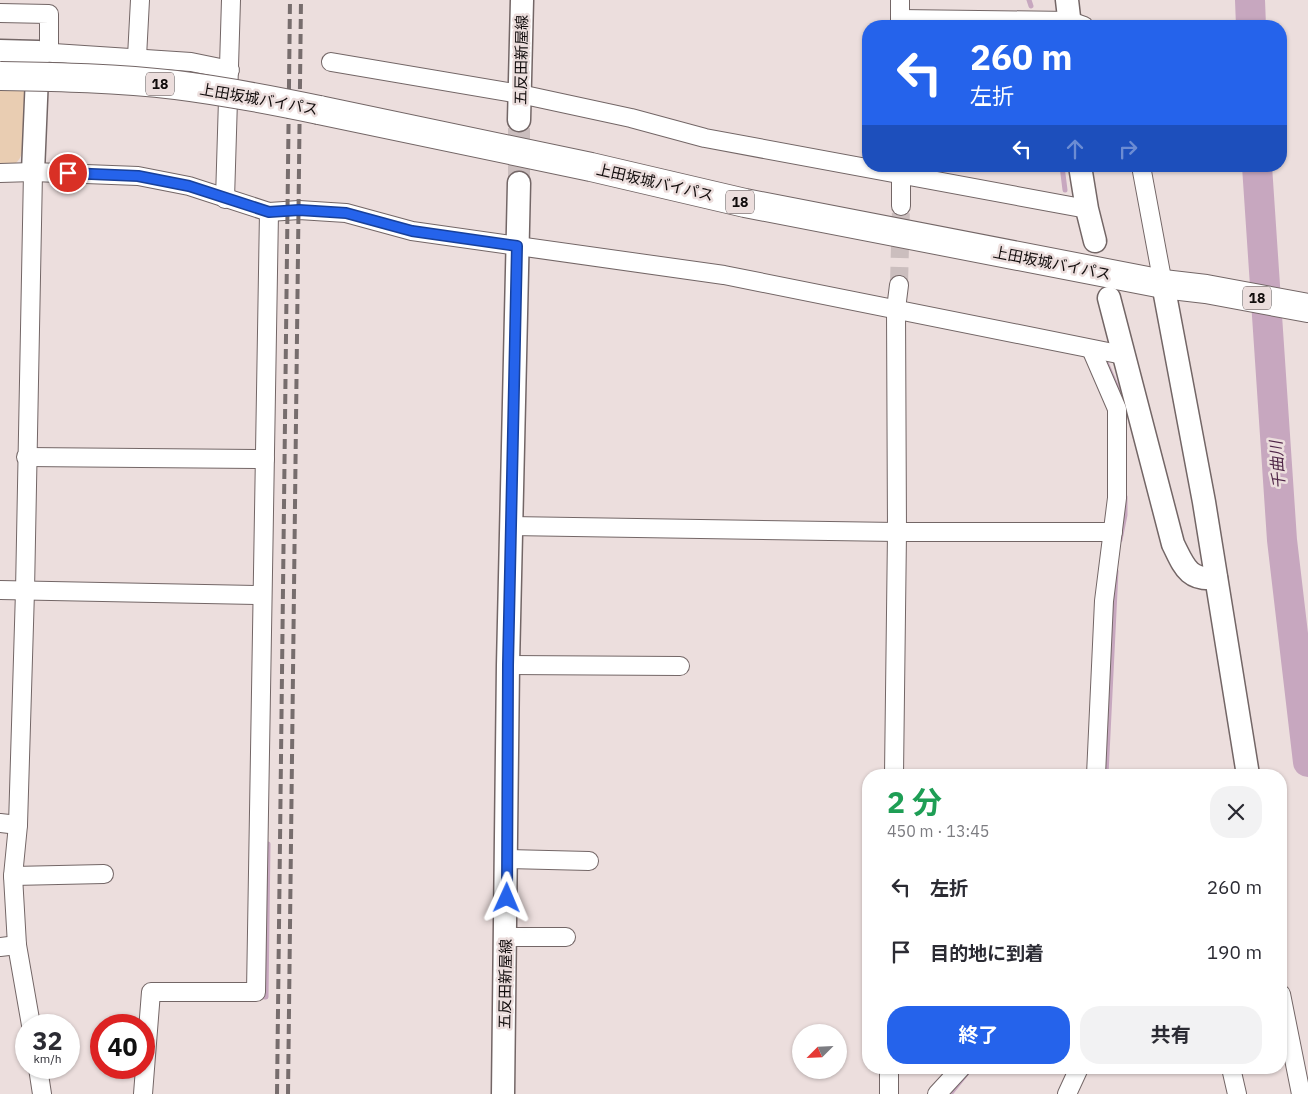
<!DOCTYPE html>
<html lang="ja">
<head>
<meta charset="utf-8">
<style>
	body { margin:0; font-family:"IBM Plex Sans","Noto Sans JP",sans-serif; background:#f2f2f3; color:#2b2b33; height:100vh; display:flex; flex-direction:column; font-size:19px; white-space:nowrap }
	* { box-sizing:border-box; margin:0 }
	p { font-size:16px; color:#7c7c81 }
	.icon { flex:none; width:28px; height:28px; fill:none; stroke:currentColor; stroke-width:2; stroke-linecap:round; stroke-linejoin:round }
	.map { position:relative; flex:1; overflow:hidden }
	.drawer { position:absolute; left:862px; top:769px; width:425px; height:305px; display:flex; flex-direction:column; background:#fff; border-radius:20px; box-shadow:0 1px 4px #0004 }
	.drawer>* { flex:none }
	.banner { position:absolute; left:862px; top:20px; width:425px; height:152px; border-radius:20px; box-shadow:0 1px 4px #0004; background:#2563eb; color:#fff; overflow:hidden }
	.needle { width:32px; rotate:246deg }
	.controls { position:absolute; left:792px; top:1024px; display:grid; gap:10px }
	.controls a { display:grid; place-items:center; width:55px; height:55px; border-radius:50%; background:#fff; box-shadow:0 1px 4px #0004; font-size:25px }
	.speed { position:absolute; left:15px; top:1014px; display:flex; gap:10px; font-size:25px; font-weight:700; text-align:center }
	.speed>* { display:grid; place-content:center; width:65px; height:65px; border-radius:50%; background:#fff; box-shadow:0 1px 4px #0004; line-height:1 }
	.speed small { font-size:12px; font-weight:400 }
	.speed .limit { border:8px solid #d22; background:#fff; color:#111 }
	.pin { position:absolute; display:grid; place-items:center; width:42px; height:42px; color:#fff; margin:-21px; border:2px solid #fff; border-radius:50%; box-shadow:0 1px 5px #0007 }
	.me { position:absolute; width:55px; margin:-28px; rotate:1deg; stroke-linejoin:round; filter:drop-shadow(0 0 4px #0008) }
	.turn { display:flex; align-items:center; gap:18px; height:105px; padding:0 25px; font-size:22px }
	.turn .icon { width:65px; height:65px; stroke-width:2.5 }
	.turn b { display:block; font-size:35px; line-height:42px }
	.lanes { display:flex; align-items:center; height:48px; padding:0 25px; background:#0003; justify-content:center; gap:25px; direction:ltr }
	.lanes .off { opacity:.35 }
	.round { display:grid; place-items:center; flex:none; width:52px; height:52px; border-radius:20px; background:#f2f2f3 }
	.summary { display:flex; align-items:center; justify-content:space-between; height:85px; padding:0 25px }
	h1 { font-size:30px; font-weight:700; line-height:38px; color:#1e9e55 }
	.action { display:flex; gap:10px; margin-top:auto; padding:10px 25px }
	.action a { flex:1; height:58px; border-radius:20px; background:#2563eb; color:#fff; font-size:20px; font-weight:700; line-height:58px; text-align:center }
	.action a+a { background:#f2f2f3; color:#2b2b33 }
	ul { padding:0; list-style:none }
	li { display:flex; align-items:center; gap:15px; height:65px; padding:0 25px }
	li div { flex:1 }
	li b { display:block; font-size:19px }
	li em { font-style:normal }
	.map>svg:first-child { display:block }
	.green { fill:#e9cdb2 }
	.lines { fill:none; stroke-linecap:round; stroke-linejoin:round }
	.stream { stroke:#c7a7bf; stroke-width:5 }
	.river { stroke:#c7a7bf; stroke-width:30 }
	.minor-tunnel { stroke:#cbbebe; stroke-width:18; stroke-dasharray:18 9; stroke-linecap:butt }
	.tertiary-tunnel { stroke:#cbbebe; stroke-width:22; stroke-dasharray:22 11; stroke-linecap:butt }
	.minor-casing { stroke:#736666; stroke-width:20 }
	.tertiary-casing { stroke:#736666; stroke-width:25 }
	.trunk-casing { stroke:#736666; stroke-width:30 }
	.minor { stroke:#fff; stroke-width:18 }
	.tertiary { stroke:#fff; stroke-width:22 }
	.trunk { stroke:#fff; stroke-width:28 }
	.rail { stroke:#776d6d; stroke-width:4; stroke-dasharray:10 5; stroke-linecap:butt }
	.trunk-bridge-casing { stroke:#736666; stroke-width:30; stroke-linecap:butt }
	.trunk-bridge { stroke:#fff; stroke-width:28 }
	.route-casing { stroke:#184099; stroke-width:12 }
	.route { stroke:#2563eb; stroke-width:9 }
	.labels { text-anchor:middle; dominant-baseline:central; stroke-width:5; stroke-linejoin:round; paint-order:stroke }
	.shield { fill:#ecdedd; stroke:#534b4b; stroke-width:1 }
	.shield-label { font-size:14px; font-weight:bold; fill:#110c0c }
	.street-label { font-size:15px; fill:#110c0c; stroke:#ecdedd }
	.water-label { font-size:16px; font-style:italic; fill:#502648; stroke:#ecdedd }
</style>
</head>
<body>
<div class="map">
<svg width="1308" height="1094" viewBox="0 0 1308 1094">
	<rect width="100%" height="100%" fill="#ecdedd"/>
	<!-- green -->
	<path class="green" d="M0,88h26l-4,65c-4,12 -10,13 -22,14z"/>
	<g class="lines">
		<!-- stream -->
		<g class="stream">
			<path d="M1029,0l2,6"/>
			<path d="M1062,166l3,24"/>
			<path d="M1105,360l16,37"/>
			<path d="M1120,540l5,-25v-18"/>
			<path d="M1106,775l10,-204"/>
			<path d="M264,997h2l2,-153"/>
			<path d="M950,1094l21,-26"/>
		</g>
		<!-- river -->
		<g class="river">
			<path d="M1250,0l1,26"/>
			<path d="M1257,166l25,374 26,222"/>
		</g>
		<!-- minor-tunnel -->
		<path class="minor-tunnel" d="M899,285l2,-79"/>
		<!-- tertiary-tunnel -->
		<path class="tertiary-tunnel" d="M519,183v-63"/>
		<defs>
			<g id="minor">
				<path d="M900,0v26"/>
				<path d="M0,13l49,1v38"/>
				<path d="M900,19l170,2 14,5"/>
				<path d="M38,52l153,10 39,8"/>
				<path d="M137,57l3,-57"/>
				<path d="M331,62l189,32 111,24 74,20 382,71"/>
				<path d="M901,166v40"/>
				<path d="M1141,166l22,118"/>
				<path d="M0,173l33,-1 105,4 51,10 80,26 30,-2 47,3 66,18 312,44 399,80"/>
				<path d="M225,199l6,-199"/>
				<path d="M1091,349l26,60v89l-13,103 -8,174"/>
				<path d="M26,457l239,2"/>
				<path d="M510,526l387,6h216"/>
				<path d="M0,590l262,5"/>
				<path d="M508,665l172,1"/>
				<path d="M894,775l3,-243 -1,-223 3,-24"/>
				<path d="M0,823l18,2"/>
				<path d="M507,859l82,2"/>
				<path d="M13,876l91,-2"/>
				<path d="M506,937h60"/>
				<path d="M0,947l17,-2"/>
				<path d="M1281,994l20,100"/>
				<path d="M31,1025l-14,-80 -4,-69 5,-51 7,-234 8,-419"/>
				<path d="M38,1068l4,26"/>
				<path d="M1231,1068l6,26"/>
				<path d="M143,1094l8,-102h105l13,-780"/>
				<path d="M889,1094v-26"/>
				<path d="M937,1094l24,-26"/>
				<path d="M1067,1094l12,-26"/>
			</g>
			<g id="tertiary">
				<path d="M1067,0l3,26"/>
				<path d="M0,51l38,1 -5,120"/>
				<path d="M519,120l3,-120"/>
				<path d="M1080,166l7,43 8,32"/>
				<path d="M1163,284l41,218 44,273"/>
				<path d="M1109,298l64,246c11,22 15,37 43,34"/>
				<path d="M503,1094l5,-429 11,-482"/>
			</g>
			<path id="trunk" d="M319,110l272,57 154,36 418,81 43,5 102,19"/>
		</defs>
		<!-- minor casing -->
		<use href="#minor" class="minor-casing"/>
		<!-- tertiary casing -->
		<use href="#tertiary" class="tertiary-casing"/>
		<!-- trunk casing -->
		<use href="#trunk" class="trunk-casing"/>
		<!-- minor -->
		<use href="#minor" class="minor"/>
		<!-- tertiary -->
		<use href="#tertiary" class="tertiary"/>
		<!-- trunk -->
		<use href="#trunk" class="trunk"/>
		<!-- rail -->
		<g class="rail">
			<path d="M277,1094l13,-1094"/>
			<path d="M288,1094l13,-1094"/>
		</g>
		<defs>
			<path id="trunk-bridge" d="M0,76c58,1 117,2 176,9 48,6 95,15 143,25"/>
		</defs>
		<!-- trunk-bridge casing -->
		<use href="#trunk-bridge" class="trunk-bridge-casing"/>
		<!-- trunk-bridge -->
		<use href="#trunk-bridge" class="trunk-bridge"/>
	</g>
	<g class="lines">
		<defs>
			<path id="route" d="M68,173l70,3 51,10 80,26 30,-2 47,3 66,18 105,15 -9,419 -1,233"/>
		</defs>
		<!-- route casing -->
		<use href="#route" class="route-casing"/>
		<!-- route -->
		<use href="#route" class="route"/>
	</g>
	<g class="labels">
		<!-- shield labels -->
		<g class="shield">
			<rect x="146" y="72.5" width="28" height="23" rx="4"/>
			<rect x="726" y="190.5" width="28" height="23" rx="4"/>
			<rect x="1243" y="286.5" width="28" height="23" rx="4"/>
		</g>
		<g class="shield-label">
			<text x="160" y="84">18</text>
			<text x="740" y="202">18</text>
			<text x="1257" y="298">18</text>
		</g>
		<!-- street labels -->
		<g class="street-label">
			<text transform="translate(521 60) rotate(-89)">五反田新屋線</text>
			<text transform="translate(259 99) rotate(10)">上田坂城バイパス</text>
			<text transform="translate(655 182) rotate(13)">上田坂城バイパス</text>
			<text transform="translate(1052 263) rotate(11)">上田坂城バイパス</text>
			<text transform="translate(505 984) rotate(-89)">五反田新屋線</text>
		</g>
		<!-- water labels -->
		<g class="water-label">
			<text transform="translate(1277 465) rotate(-94)">千曲川</text>
		</g>
	</g>
</svg>
<div class="controls">
<a><svg class="needle" viewBox="-14 -14 28 28"><path d="M0-13l5 13h-10z" fill="#e53935"/><path d="M0 13l5-13h-10z" fill="#7c7c81"/></svg></a>
</div>
<div class="speed"><div>32<small>km/h</small></div><div class="limit">40</div></div>
<div class="pin" style="left:68px;top:173px;background:#d93025"><svg class="icon" aria-label="arrive" viewBox="0 0 24 24"><path d="M6 21V4h12l-3 4 3 4H6"/></svg></div>
<svg class="me" style="left:507px;top:898px" viewBox="-20 -20 40 40"><path d="M0-17L14 15 0 8-14 15z" fill="#2563eb" stroke="#fff" stroke-width="4"/></svg>
<div class="banner">
<div class="turn"><svg class="icon" aria-label="left" viewBox="0 0 24 24"><path d="M17 20v-9H6M10 6l-5 5 5 5"/></svg><div><b>260 m</b>左折</div></div>
<div class="lanes"><svg class="icon" aria-label="left" viewBox="0 0 24 24"><path d="M17 20v-9H6M10 6l-5 5 5 5"/></svg><svg class="icon off" aria-label="ahead" viewBox="0 0 24 24"><path d="M12 20V5M6 11l6-6 6 6"/></svg><svg class="icon off" aria-label="right" viewBox="0 0 24 24"><path d="M7 20v-9h11M14 6l5 5-5 5"/></svg></div>
</div>
<section class="drawer">
<div class="summary"><div><h1>2 分</h1><p>450 m · 13:45</p></div><a class="round"><svg class="icon" aria-label="close" viewBox="0 0 24 24"><path d="M6 6l12 12M18 6L6 18"/></svg></a></div>
<ul>
<li><svg class="icon" aria-label="left" viewBox="0 0 24 24"><path d="M17 20v-9H6M10 6l-5 5 5 5"/></svg><div><b>左折</b></div><em>260 m</em></li>
<li><svg class="icon" aria-label="arrive" viewBox="0 0 24 24"><path d="M6 21V4h12l-3 4 3 4H6"/></svg><div><b>目的地に到着</b></div><em>190 m</em></li>
</ul>
<div class="action"><a>終了</a><a>共有</a></div>
</section>
</div>
</body>
</html>
